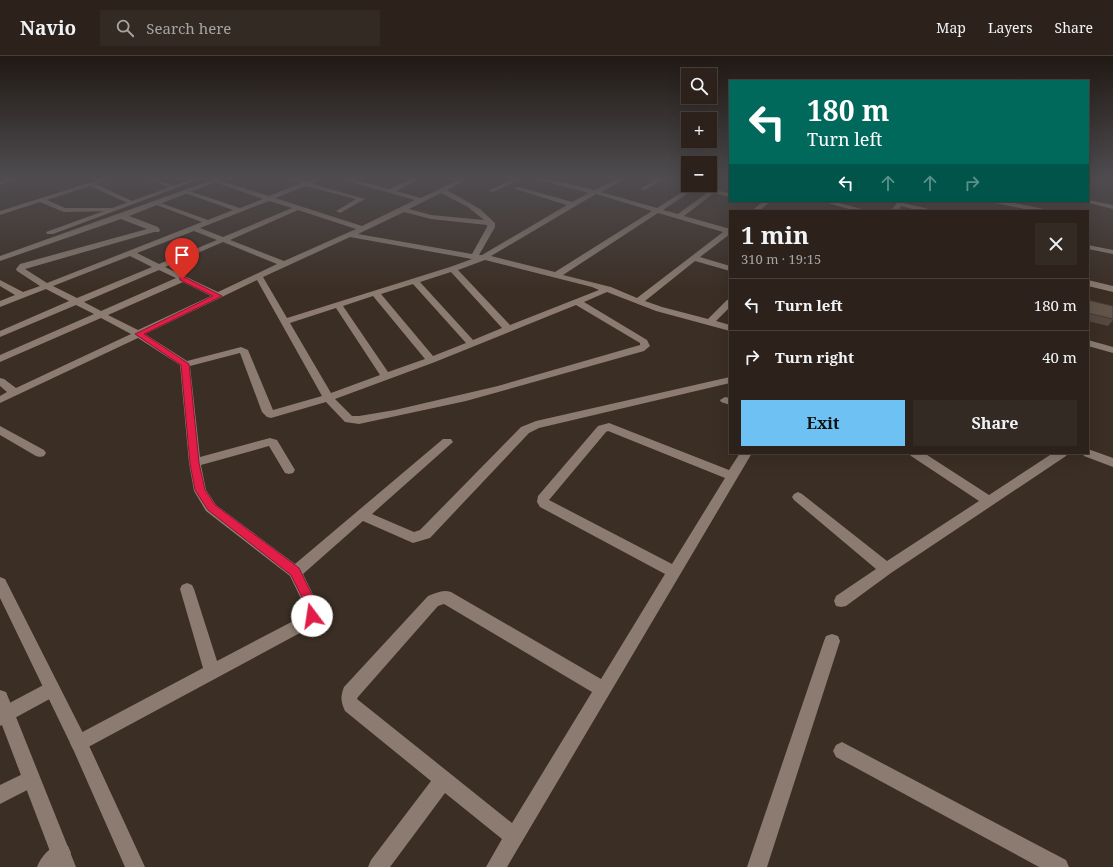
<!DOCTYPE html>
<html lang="en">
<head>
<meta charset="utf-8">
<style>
	body { margin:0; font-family:"Noto Serif",serif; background:#342a24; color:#f1f3f6; height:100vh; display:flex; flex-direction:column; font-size:15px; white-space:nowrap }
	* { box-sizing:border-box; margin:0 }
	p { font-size:13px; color:#a6a4a3 }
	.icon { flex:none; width:22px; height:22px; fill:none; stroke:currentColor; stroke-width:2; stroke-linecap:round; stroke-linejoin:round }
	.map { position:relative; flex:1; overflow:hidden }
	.sheet { position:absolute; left:729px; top:154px; width:360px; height:244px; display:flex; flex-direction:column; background:#2c221b; border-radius:0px; box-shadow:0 4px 16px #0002,0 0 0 1px #483f3a }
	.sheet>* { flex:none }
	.top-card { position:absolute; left:729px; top:24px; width:360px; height:122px; border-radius:0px; box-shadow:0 4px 16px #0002,0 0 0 1px #483f3a; background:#00695c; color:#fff; overflow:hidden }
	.controls { position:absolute; left:681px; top:12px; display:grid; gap:8px }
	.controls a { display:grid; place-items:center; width:36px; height:36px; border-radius:0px; background:#2c221b; box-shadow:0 4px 16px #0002,0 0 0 1px #483f3a; font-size:20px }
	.pin { position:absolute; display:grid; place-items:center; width:34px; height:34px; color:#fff; margin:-41px -17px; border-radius:50% 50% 50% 0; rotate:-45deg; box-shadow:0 0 4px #0007 }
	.pin .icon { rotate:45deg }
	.me { position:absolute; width:44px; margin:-22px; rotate:346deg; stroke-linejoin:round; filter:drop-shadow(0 0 3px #0008) }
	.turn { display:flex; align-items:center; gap:14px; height:84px; padding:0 12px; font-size:18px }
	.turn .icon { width:52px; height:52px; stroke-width:2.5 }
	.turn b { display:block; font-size:28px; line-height:34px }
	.lanes { display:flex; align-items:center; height:38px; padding:0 12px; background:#0003; justify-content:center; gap:20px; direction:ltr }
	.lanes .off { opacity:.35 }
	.round { display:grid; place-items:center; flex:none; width:42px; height:42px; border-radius:0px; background:#342a24 }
	.overview { display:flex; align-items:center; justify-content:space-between; height:68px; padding:0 12px }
	h1 { font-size:24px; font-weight:700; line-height:30px }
	.action { display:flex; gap:8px; margin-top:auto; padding:8px 12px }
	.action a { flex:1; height:46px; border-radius:0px; background:#6ec2f3; color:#111; font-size:16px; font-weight:700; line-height:46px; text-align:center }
	.action a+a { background:#342a24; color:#f1f3f6 }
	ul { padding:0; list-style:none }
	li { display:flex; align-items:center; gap:12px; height:52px; padding:0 12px; border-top:1px solid #483f3a }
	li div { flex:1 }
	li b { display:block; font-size:15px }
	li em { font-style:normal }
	header { display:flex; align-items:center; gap:24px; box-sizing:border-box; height:56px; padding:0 20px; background:#2c221b; border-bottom:1px solid #483f3a }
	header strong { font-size:19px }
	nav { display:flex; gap:22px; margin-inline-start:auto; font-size:14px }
	.search { width:280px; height:36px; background:#342a24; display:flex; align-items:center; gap:10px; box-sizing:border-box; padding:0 14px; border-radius:0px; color:#a6a4a3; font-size:15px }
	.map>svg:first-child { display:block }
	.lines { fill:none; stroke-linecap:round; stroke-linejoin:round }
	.street { fill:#8b7b70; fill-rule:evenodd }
	.secondary { fill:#8b7b70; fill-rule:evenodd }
	.wall { fill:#554840 }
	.building { fill:#63544a; stroke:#453b34 }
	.route { fill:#e11d48; stroke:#92132f }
</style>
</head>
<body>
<header>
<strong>Navio</strong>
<div class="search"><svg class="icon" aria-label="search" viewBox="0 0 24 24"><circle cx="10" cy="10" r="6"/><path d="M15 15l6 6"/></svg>Search here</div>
<nav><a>Map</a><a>Layers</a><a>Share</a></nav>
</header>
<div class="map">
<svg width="1113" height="811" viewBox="0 0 1113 811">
	<rect width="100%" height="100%" fill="#3b2e24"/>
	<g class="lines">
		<!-- street -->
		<g class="street">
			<path d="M13,122h9l-22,7v-4z"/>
			<path d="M105,122h8l-17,6 38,18v2h-4l-40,-18 -43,14 18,8h47l3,2 -1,1 -50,1 -24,-10 -40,13v-4z"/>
			<path d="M143,122h8l27,9 -5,1z"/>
			<path d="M203,122h8l58,18 33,-13 -16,-4 -1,-1c7,0 18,3 23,3 6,-1 10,-3 16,-3l-12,6 53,15 -25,14 -4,-2 2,-1 18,-11 -50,-13 -31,12 87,28 53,-26 -74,-21 -1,-1h9l40,11 25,-11h7l-25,13 25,7 41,-20h7l-22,12 33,19 15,14v4l-16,28h3l85,-50 -52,-16v-2h4l53,15 17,-9 -54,-14 -1,-1h9l51,12 26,-12h7l-26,14 56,16 36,-23h7l-37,25 15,4 30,-22 -5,-2v-2l27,5v4l-16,-4 -30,23 43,12h3v6l-30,23 30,9v5l-35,-10 -50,40 17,6 46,12 19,-19 3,-1v8l-14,14 14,4v6l-74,-20 -49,-19 -23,10 63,38 3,6 -6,5 -178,50 -107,23 -14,-2 -19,-20 -55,16 -4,-1 -5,-5 -22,-59 -50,13 10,91 70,-19 7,2 18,30 -2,3 -4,1 -4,-1 -16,-27 -68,19 5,25 10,15 79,59 148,-125h8l2,3 -81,72 42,18 6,-2 101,-103 15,-6 194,-44v6l-191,45 -10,5 -99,105 -17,5 -50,-22 -60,53 16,33 1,9 -9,11 -232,125 -6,-3 -3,-6 3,-6 130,-69 -23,-79 2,-4 5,-2 5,2 2,4 23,72 84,-44 3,-4 1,-6 -15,-31 -84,-65 -12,-20 -5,-28 -9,-98 -42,-27 -138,65v-7l7,-4 -7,-6v-8l4,1 12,9 115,-54 -30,-16 -101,44v-7l94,-41 -18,-9 -76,32v-6l69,-30 -23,-12 -46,18v-6l15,-6 -15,-9v-6l23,12 17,-6 -23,-15 -1,-2 4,-5 127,-35 -29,-11v-4h6l34,13 2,3 -1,2h-5l-129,37 22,14 155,-61 -48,-18v-2h4l50,18 25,-10 -48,-17v-2h4l51,17 23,-9zM441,137l27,14 16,13 -53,-5 -22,-6zM596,138l56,17 -97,61 -64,-16zM269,145l23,7 -69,29 -23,-9zM298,154l58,19 -72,32 -54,-21zM404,156l27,7 56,6v2l-15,27 -114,-20zM658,157l65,19 -86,66 -26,-11 -48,-12zM194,175l23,9 -58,24 -22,-11zM350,181l122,22 -22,8 -163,51 -24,-41zM223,186l54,22 -59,28 -53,-25zM130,200l22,11 -75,31 -24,-12zM485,204l107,27 7,3 -89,35 -52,-55zM159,214l17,8 -75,33 -17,-9zM451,216l51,56 -29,12 -53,-58zM257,224l65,116 -49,14 -25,-60 -7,-3 -54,14 -42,-27zM183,226l28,14 -73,34 -30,-15zM413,228l53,59 -33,13 -52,-62zM373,240l52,63 -37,13 -45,-66zM576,249l64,38v2l-142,41 -103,24 -36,6h-7l-17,-17 100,-37zM336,252l44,67 -49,18 -41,-70z"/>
			<path d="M516,122h7l-30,14 -5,-1z"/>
			<path d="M658,122h7l-20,12 -5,-1z"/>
			<path d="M726,122h4v2l-3,-1z"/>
			<path d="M1088,144l25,5v4l-32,-8h7z"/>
			<path d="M764,145h7l-12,10h-8z"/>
			<path d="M821,145h11l37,10h-13z"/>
			<path d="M992,145h13l39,8 4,2h-14l-39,-8z"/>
			<path d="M899,146l34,8 2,1h-14l-20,-5 -3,5h-8l7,-8z"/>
			<path d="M1088,189l25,5v4l-25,-5z"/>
			<path d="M1088,224l25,6v6l-25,-6z"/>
			<path d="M1088,284l25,7v6l-25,-7z"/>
			<path d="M725,341l5,1v7l-9,-3 -1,-2z"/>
			<path d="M609,367l120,47 11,-17h12l-245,414h-21l16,-28 -57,-46 -55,74h-22l3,-7 60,-79 -86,-70c-4,-9 -5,-14 -1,-24l84,-91c8,-3 15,-7 23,-4l150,87 64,-105 -125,-67 -3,-5 1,-6 60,-70zM608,375l117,47 -53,86 -123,-64 57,-68zM444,548l148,88 -80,131 -155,-124 1,-2 80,-91z"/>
			<path d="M0,370l44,24 2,3 -2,3 -4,1 -4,-1 -36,-21z"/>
			<path d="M1088,393l25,9v9l-29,-11 -2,-3h6z"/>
			<path d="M909,397h15l65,42 64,-42h15l-2,3 -175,117 -45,33 -5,1 -5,-1 -2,-5 2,-5 40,-27 -82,-69 -2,-3 2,-3 4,-2 4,2 85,67 92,-60 -68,-45z"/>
			<path d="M832,578l6,2 2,5 -73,226h-20l77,-226 2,-5z"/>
			<path d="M51,625l6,2 2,6 -2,6 -57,31v-18z"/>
			<path d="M842,686l224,118 3,7h-30l-203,-110 -3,-6 3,-6z"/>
			<path d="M31,714l6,3 3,6 -3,6 -37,19v-19z"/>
			<path d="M61,787l7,3 3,7 -3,7 -7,7h-24c4,-11 13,-20 24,-24z"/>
		</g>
		<!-- secondary -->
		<g class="secondary">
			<path d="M195,122h8l-150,56h-6l-1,-2z"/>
			<path d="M218,122h8l-102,40 -124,43v-5z"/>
			<path d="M0,521l5,2 80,158 60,130h-20l-52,-118 -73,-151z"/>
			<path d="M0,634l6,2 70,175h-20l-56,-147z"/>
		</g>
	</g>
	<!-- wall -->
	<path class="wall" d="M1088,244l25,6v14l-5,6 -20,-5z"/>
	<!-- building -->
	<path class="building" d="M1088,244l25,6v13l-25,-6z"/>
	<!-- sky -->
	<linearGradient id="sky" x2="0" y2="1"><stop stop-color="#201914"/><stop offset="0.52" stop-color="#4f4c50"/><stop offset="1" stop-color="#4f4c50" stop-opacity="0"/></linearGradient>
	<rect width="1113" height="235" fill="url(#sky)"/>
	<!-- route -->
	<path class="route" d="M180,221h4l38,19 -78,38 45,30 10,99 6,27 10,15 84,63 19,39 -2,12 -4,2 -4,-2 -2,-3 1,-9 -16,-32 -83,-65 -13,-20 -5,-27 -9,-98 -46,-31 78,-38 -33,-16z"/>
</svg>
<div class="controls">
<a><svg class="icon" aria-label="search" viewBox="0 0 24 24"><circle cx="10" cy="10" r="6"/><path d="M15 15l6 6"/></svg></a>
<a>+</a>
<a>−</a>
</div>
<div class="pin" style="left:182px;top:223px;background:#d93025"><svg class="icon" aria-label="arrive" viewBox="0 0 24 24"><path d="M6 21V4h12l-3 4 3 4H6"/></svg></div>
<svg class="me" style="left:312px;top:560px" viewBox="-20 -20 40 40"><circle r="19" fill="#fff"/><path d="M0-13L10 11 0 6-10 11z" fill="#e11d48"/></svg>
<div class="top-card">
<div class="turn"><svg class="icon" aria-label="left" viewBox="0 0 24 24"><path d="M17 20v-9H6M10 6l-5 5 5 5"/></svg><div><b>180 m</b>Turn left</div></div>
<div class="lanes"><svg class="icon" aria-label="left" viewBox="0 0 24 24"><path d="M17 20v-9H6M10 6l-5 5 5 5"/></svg><svg class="icon off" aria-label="ahead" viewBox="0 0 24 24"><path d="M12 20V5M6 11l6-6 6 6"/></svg><svg class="icon off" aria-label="ahead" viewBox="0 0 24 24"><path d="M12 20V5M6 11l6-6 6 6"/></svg><svg class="icon off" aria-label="right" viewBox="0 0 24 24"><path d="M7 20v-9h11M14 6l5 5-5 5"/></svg></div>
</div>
<section class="sheet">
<div class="overview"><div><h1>1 min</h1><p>310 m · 19:15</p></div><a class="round"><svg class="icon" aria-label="close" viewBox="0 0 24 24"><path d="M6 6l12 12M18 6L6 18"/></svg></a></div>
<ul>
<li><svg class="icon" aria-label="left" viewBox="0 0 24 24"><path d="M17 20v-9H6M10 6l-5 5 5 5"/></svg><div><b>Turn left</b></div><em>180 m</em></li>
<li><svg class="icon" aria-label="right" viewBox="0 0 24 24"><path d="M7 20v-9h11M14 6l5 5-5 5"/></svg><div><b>Turn right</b></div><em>40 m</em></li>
</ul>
<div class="action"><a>Exit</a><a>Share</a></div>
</section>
</div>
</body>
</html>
